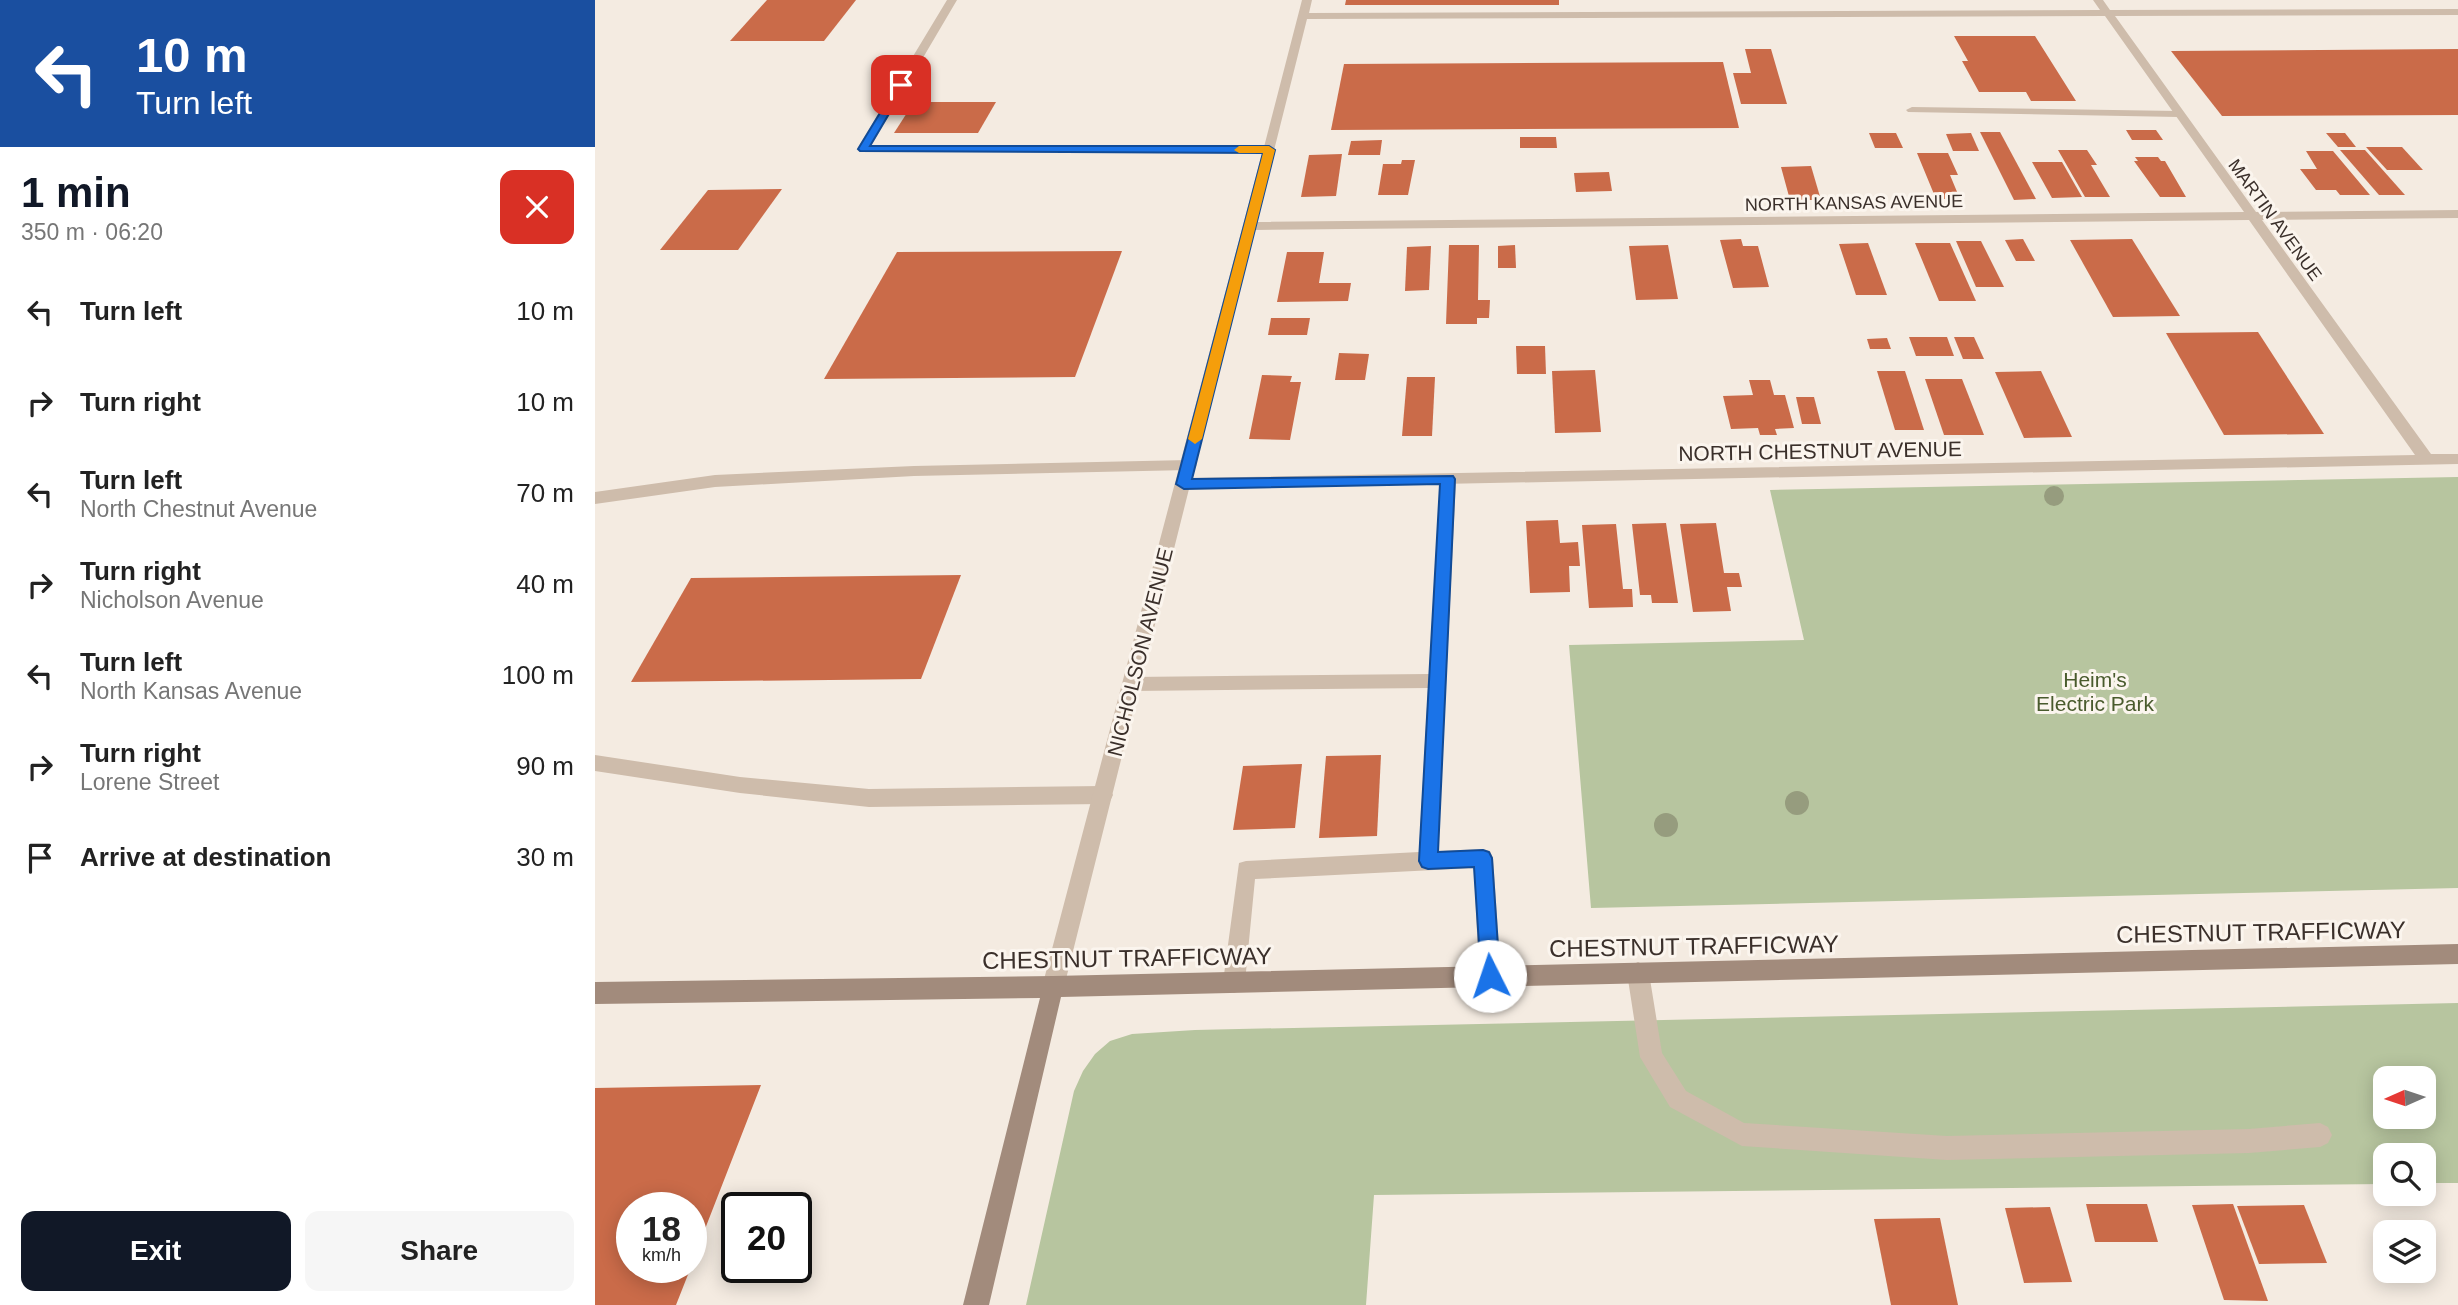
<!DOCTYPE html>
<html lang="en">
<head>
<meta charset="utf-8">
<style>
	body { margin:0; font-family:Arial,sans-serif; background:#f6f6f6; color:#222; height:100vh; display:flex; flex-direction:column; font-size:26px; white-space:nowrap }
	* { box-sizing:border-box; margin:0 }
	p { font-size:23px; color:#767676 }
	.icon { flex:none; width:38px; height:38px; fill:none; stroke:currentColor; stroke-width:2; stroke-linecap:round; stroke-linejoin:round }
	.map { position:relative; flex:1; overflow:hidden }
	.drawer { display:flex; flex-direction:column; background:#fff; width:595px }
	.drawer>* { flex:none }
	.guide { background:#1a4fa0; color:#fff; overflow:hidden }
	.needle { width:46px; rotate:267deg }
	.tools { position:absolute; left:1778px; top:1066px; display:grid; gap:14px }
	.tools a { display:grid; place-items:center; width:63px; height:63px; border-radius:14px; background:#fff; box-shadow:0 4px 18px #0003; font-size:35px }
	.speed { position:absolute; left:21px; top:1192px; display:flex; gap:14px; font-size:35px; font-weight:700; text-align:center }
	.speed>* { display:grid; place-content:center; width:91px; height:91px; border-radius:50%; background:#fff; box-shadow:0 4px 18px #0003; line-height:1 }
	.speed small { font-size:18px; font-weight:400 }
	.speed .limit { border:4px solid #111; border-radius:10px; background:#fff; color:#111 }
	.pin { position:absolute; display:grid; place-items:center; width:60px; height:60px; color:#fff; margin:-30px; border-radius:14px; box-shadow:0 4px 10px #0006 }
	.me { position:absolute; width:77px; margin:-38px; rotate:356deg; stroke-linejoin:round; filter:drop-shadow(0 0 5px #0008) }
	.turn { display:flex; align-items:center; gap:24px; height:147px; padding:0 21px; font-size:32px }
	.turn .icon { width:91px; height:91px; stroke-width:2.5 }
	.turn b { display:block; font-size:49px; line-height:60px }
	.round { display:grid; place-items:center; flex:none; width:74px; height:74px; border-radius:14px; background:#f6f6f6 }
	.summary { display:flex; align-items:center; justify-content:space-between; height:119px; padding:0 21px }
	h1 { font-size:42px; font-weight:600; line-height:52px; color:#111827 }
	.button { display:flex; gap:14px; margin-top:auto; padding:14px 21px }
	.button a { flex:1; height:80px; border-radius:14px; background:#111827; color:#fff; font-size:28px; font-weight:600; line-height:80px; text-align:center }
	.button a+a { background:#f6f6f6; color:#222 }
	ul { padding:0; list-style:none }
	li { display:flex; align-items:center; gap:21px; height:91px; padding:0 21px }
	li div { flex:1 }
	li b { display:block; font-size:26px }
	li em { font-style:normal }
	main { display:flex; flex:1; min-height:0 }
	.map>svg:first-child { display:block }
	.green { fill:#b7c59f; fill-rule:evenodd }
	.building { fill:#ca6b49 }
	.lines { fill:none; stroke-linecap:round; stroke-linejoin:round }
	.lane { fill:#cebcab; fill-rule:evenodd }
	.street { fill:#cebcab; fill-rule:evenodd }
	.secondary { fill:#a28b7c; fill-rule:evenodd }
	.tree { fill:#969c7e }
	.route { fill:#1a73e8; stroke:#114b97; stroke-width:2 }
	.slow { fill:#f59e0b }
	.labels { text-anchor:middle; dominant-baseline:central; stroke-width:6; stroke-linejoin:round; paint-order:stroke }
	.far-street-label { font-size:18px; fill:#3b302b; stroke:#fbf5ee }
	.street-label { font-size:21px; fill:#3b302b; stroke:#fbf5ee }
	.park-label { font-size:21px; fill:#495b2d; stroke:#fbf5ee }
	.near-street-label { font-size:24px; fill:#3b302b; stroke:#fbf5ee }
</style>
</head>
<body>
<main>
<section class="drawer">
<div class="guide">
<div class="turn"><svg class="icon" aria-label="left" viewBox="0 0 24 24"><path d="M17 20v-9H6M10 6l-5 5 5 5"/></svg><div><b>10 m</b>Turn left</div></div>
</div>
<div class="summary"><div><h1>1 min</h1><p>350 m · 06:20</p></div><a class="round" style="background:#d93025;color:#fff"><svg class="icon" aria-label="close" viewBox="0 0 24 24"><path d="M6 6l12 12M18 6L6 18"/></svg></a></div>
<ul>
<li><svg class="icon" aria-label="left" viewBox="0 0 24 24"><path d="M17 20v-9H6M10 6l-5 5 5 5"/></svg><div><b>Turn left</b></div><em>10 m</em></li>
<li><svg class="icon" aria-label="right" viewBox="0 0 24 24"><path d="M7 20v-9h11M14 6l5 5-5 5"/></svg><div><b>Turn right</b></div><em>10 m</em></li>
<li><svg class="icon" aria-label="left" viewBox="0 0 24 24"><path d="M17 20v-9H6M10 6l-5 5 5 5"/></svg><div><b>Turn left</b><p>North Chestnut Avenue</p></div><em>70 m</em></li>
<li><svg class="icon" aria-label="right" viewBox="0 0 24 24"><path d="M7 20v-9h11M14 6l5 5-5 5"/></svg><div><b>Turn right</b><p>Nicholson Avenue</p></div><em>40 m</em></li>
<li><svg class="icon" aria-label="left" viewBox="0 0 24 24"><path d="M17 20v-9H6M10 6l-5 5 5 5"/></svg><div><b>Turn left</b><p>North Kansas Avenue</p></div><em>100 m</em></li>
<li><svg class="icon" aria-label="right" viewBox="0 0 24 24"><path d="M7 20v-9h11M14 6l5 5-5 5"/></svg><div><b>Turn right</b><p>Lorene Street</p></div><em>90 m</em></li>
<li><svg class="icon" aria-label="arrive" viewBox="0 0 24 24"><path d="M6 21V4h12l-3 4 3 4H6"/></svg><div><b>Arrive at destination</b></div><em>30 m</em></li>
</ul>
<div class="button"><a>Exit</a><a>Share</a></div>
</section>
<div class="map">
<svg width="1863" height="1305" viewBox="0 0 1863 1305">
	<rect width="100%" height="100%" fill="#f4ebe1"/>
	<!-- green -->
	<g class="green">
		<path d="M1863,477v411l-867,20 -22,-263 235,-5 -34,-150z"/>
		<path d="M1863,1003v180h-34v-28h-39v29l-1011,11 -8,110h-340l48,-214 9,-20 12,-17 15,-13 22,-7 63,-4zM1790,1078h39v38h-39z"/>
	</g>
	<!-- building -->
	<g class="building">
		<path d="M172,0h89l-32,41h-94z"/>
		<path d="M751,0h213v5h-214z"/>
		<path d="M1359,36h81l41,65h-45l-5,-9h-47l-17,-31h6z"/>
		<path d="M1150,49h26l16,55h-46l-8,-31h18z"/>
		<path d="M1863,49v66l-236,1 -51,-65z"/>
		<path d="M1128,62l16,66 -408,2 13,-66z"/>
		<path d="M319,102h82l-18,31h-84z"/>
		<path d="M1531,130h30l7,10h-31z"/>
		<path d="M1385,132h20l36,67 -22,1z"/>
		<path d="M1274,133h27l7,15h-28z"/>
		<path d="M1376,133l8,18h-26l-7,-17z"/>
		<path d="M1731,133h19l11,14h-18z"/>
		<path d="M925,137h36l1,11h-37z"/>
		<path d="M787,140l-2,15h-32l3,-14z"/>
		<path d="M1771,147h36l21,23h-36z"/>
		<path d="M1463,150h29l10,15h-6l19,32h-25z"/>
		<path d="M1745,150h25l40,45h-26z"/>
		<path d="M1711,151h27l37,44h-30l-4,-5h-20l-16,-21h17z"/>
		<path d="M1322,153h31l10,22h-8l10,24h-24z"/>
		<path d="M747,154l-6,42 -35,1 8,-42z"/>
		<path d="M1540,157h23l3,4h4l21,36h-26l-26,-36h4z"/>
		<path d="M807,160h13l-7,35h-30l5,-31h18z"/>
		<path d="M1437,162h30l20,35 -30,1z"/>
		<path d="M1216,166l10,34h-31l-9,-33z"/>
		<path d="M1014,172l3,19 -36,1 -2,-19z"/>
		<path d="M187,189l-44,61h-78l48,-60z"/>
		<path d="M1146,239l2,7h15l11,41 -36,1 -13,-48z"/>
		<path d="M1428,239l12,22h-19l-11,-21z"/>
		<path d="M1537,239l48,77 -67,1 -43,-77z"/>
		<path d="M1361,241h25l23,46h-28z"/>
		<path d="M1273,243l19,52h-31l-17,-51z"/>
		<path d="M1320,243h35l26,58h-37z"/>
		<path d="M854,245h30l-1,55h12l-1,18h-12v6h-31z"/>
		<path d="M920,245l1,23h-18v-22z"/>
		<path d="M1073,245l10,54 -42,1 -7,-54z"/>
		<path d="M836,246l-2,44 -24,1 2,-44z"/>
		<path d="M527,251l-47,126 -251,2 73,-127z"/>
		<path d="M692,252h37l-5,31h32l-3,18 -71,1z"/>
		<path d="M676,318h39l-3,17h-39z"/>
		<path d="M1663,332l66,102 -100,1 -58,-102z"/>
		<path d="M1314,337h38l7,19h-38z"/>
		<path d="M1359,337h20l10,22h-21z"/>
		<path d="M1292,338l4,11h-21l-3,-10z"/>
		<path d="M921,346h29l1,28h-29z"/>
		<path d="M744,353l30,1 -4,26h-30z"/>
		<path d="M1000,370l6,62 -46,1 -3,-62z"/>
		<path d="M1282,371h28l19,59h-29z"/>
		<path d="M1446,371l31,66 -48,1 -29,-66z"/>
		<path d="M667,375l30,1 -2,6h11l-11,58 -41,-1z"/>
		<path d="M812,377h28l-3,59h-30z"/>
		<path d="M1330,379h37l22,56h-40z"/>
		<path d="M1154,380h21l4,15h11l9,33 -19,1 2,6h-17l-2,-7 -27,1 -8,-33 30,-1z"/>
		<path d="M1201,397h18l7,27h-19z"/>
		<path d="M963,520l2,23 18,-1 2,24h-11l1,26 -40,1 -4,-72z"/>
		<path d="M1071,523l12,80h-26l-1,-8h-11l-8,-71z"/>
		<path d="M1121,523l8,50h15l3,14h-15l4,24 -38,1 -13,-88z"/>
		<path d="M1021,524l7,65h9l1,18 -44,1 -7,-83z"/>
		<path d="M366,575l-40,104 -290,3 60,-104z"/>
		<path d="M786,755l-4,81 -58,2 7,-82z"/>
		<path d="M707,764l-7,64 -62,2 10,-64z"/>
		<path d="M166,1085l-70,180v-57h-59v59h59l-15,38h-81v-217z"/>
		<path d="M1491,1204h61l11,38h-63z"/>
		<path d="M1638,1204l35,97 -44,-1 -32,-95z"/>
		<path d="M1709,1205l23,58 -68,1 -22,-58z"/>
		<path d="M1455,1207l22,75 -48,1 -19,-75z"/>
		<path d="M1345,1218l18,87h-67l-17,-86z"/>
	</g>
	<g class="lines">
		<!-- lane -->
		<g class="lane">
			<path d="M1317,107l266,4 6,3 -6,3 -270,-5 -2,-2z"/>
			<path d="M594,460l8,5 -8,5 -275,6 -199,11 -120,17v-12l120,-17 199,-9z"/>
			<path d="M853,474l8,5 -18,372 45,-2 7,2 3,7 8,118 -3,7 -8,4 -8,-4 -3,-7 -5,-108 -219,11 -10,103 -3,8 -8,3 -8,-3 -3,-8 16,-119 7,-2 173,-9 9,-164 -296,3 -6,-2 -3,-5 3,-5 6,-2 297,-3 11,-195z"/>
			<path d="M0,755l145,22 129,12 234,-3 7,3 3,6 -3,6 -7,3 -234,3 -129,-14 -145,-22z"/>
			<path d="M1043,962l8,4 3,7 13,80 24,38 58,32 203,13 302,-7 71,-6 8,4 4,8 -4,8 -8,4 -71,6 -302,7 -205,-14 -72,-39 -30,-50 -13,-84 3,-7z"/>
		</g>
		<!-- street -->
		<path class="street" d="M352,0h10l-86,146 393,1 38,-147h10l-3,13 791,-3 -7,-10h10l7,10 348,-1v6l-343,1 141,196 202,-2v8l-196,2 169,234h27v10l-1269,25 -125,498 -3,8 -8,3 -8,-3 -3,-8 220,-834 -403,-2 -2,-2zM1510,16l139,196 -988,10 51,-203zM1654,220l166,235 -1223,23 62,-248z"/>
		<!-- secondary -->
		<path class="secondary" d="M1863,944v20l-1397,33 -72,308h-26l77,-307 -445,6v-22l458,-6z"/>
	</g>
	<!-- trees -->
	<g class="tree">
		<circle cx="1459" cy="496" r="10"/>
		<circle cx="1202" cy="803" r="12"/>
		<circle cx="1071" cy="825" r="12"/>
	</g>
	<!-- route -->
	<path class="route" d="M306,82l5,3 -36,61h399l6,4 -83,329 261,-3 2,3 -17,373 45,-2 6,2 3,6 8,118 -3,7 -7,3 -7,-3 -2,-7 -7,-109 -46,2 -6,-2 -3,-6 21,-377 -256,5 -8,-5 87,-331 -403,-2 -2,-2 39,-64z"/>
	<!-- slow -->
	<path class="slow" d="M674,146l6,4 -73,289 -7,5 -7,-5 75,-286h-24l-5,-3 5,-4z"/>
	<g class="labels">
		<!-- far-street labels -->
		<g class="far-street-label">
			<text transform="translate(1259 203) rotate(-1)">NORTH KANSAS AVENUE</text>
			<text transform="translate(1680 220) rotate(54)">MARTIN AVENUE</text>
		</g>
		<!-- street labels -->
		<g class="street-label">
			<text transform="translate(1225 451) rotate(-1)">NORTH CHESTNUT AVENUE</text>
			<text transform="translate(545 652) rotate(-76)">NICHOLSON AVENUE</text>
		</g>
		<!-- park labels -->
		<g class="park-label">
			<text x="1500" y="679">Heim's<tspan x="1500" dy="24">Electric Park</tspan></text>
		</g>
		<!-- near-street labels -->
		<g class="near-street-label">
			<text transform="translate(1666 932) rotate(-1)">CHESTNUT TRAFFICWAY</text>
			<text transform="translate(1099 946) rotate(-1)">CHESTNUT TRAFFICWAY</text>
			<text transform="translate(532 958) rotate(-1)">CHESTNUT TRAFFICWAY</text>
		</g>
	</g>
</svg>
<div class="tools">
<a><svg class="needle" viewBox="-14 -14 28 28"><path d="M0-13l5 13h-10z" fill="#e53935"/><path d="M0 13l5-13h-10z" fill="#767676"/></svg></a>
<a><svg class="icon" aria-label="search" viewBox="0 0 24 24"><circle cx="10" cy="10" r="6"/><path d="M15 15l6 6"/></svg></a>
<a><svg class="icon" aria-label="layers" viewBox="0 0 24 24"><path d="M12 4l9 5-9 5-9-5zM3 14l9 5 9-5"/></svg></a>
</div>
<div class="speed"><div>18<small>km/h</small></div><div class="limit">20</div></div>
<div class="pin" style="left:306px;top:85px;background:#d93025"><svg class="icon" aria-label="arrive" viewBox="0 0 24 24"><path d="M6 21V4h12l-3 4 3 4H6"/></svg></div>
<svg class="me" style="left:895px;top:976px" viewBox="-20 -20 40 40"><circle r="19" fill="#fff"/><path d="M0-13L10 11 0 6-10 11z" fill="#1a73e8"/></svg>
</div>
</main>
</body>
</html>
